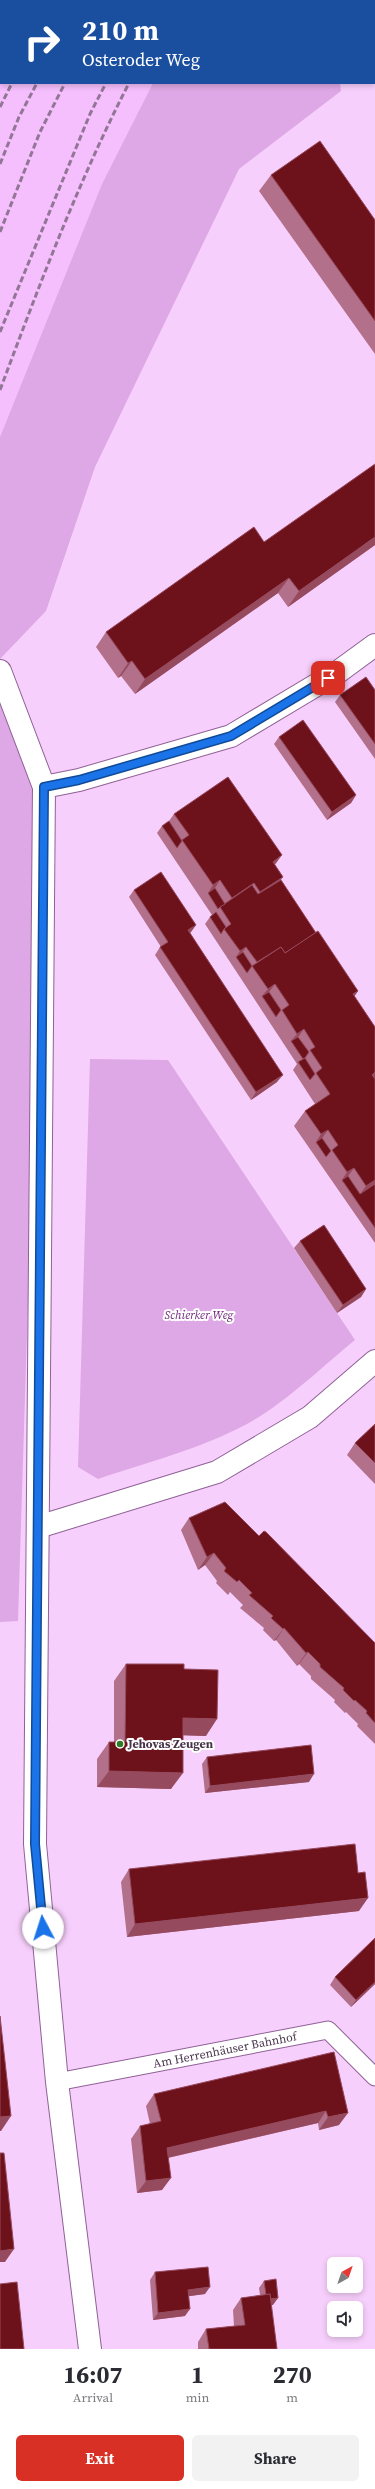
<!DOCTYPE html>
<html lang="en">
<head>
<meta charset="utf-8">
<style>
	body { margin:0; font-family:"Source Serif 4",serif; background:#f2f2f3; color:#2b2b33; height:100vh; display:flex; flex-direction:column; font-size:15px; white-space:nowrap }
	* { box-sizing:border-box; margin:0 }
	p { font-size:13px; color:#7c7c81 }
	.icon { flex:none; width:22px; height:22px; fill:none; stroke:currentColor; stroke-width:2; stroke-linecap:round; stroke-linejoin:round }
	.map { position:relative; height:2349px; overflow:hidden }
	.panel { display:flex; flex-direction:column; background:#fff; flex:1 }
	.panel>* { flex:none }
	.guide { position:absolute; left:0px; top:0px; width:375px; height:84px; box-shadow:0 2px 6px #0003; background:#1a4fa0; color:#fff; overflow:hidden }
	.needle { width:26px; rotate:40deg }
	.controls { position:absolute; left:327px; top:2257px; display:grid; gap:8px }
	.controls a { display:grid; place-items:center; width:36px; height:36px; border-radius:6px; background:#fff; box-shadow:0 2px 6px #0003; font-size:20px }
	.pin { position:absolute; display:grid; place-items:center; width:34px; height:34px; color:#fff; margin:-17px; border-radius:8px; box-shadow:0 2px 6px #0006 }
	.me { position:absolute; width:44px; margin:-22px; rotate:355deg; stroke-linejoin:round; filter:drop-shadow(0 0 3px #0008) }
	.turn { display:flex; align-items:center; gap:14px; height:84px; padding:0 16px; font-size:18px }
	.turn .icon { width:52px; height:52px; stroke-width:2.5 }
	.turn b { display:block; font-size:28px; line-height:34px }
	.eta { display:flex; justify-content:space-evenly; align-items:center; height:68px; text-align:center }
	.eta b { font-size:24px; font-weight:700; line-height:28px }
	.button { display:flex; gap:8px; margin-top:auto; padding:8px 16px }
	.button a { flex:1; height:46px; border-radius:6px; background:#d93025; color:#fff; font-size:16px; font-weight:700; line-height:46px; text-align:center }
	.button a+a { background:#f2f2f3; color:#2b2b33 }
	.map>svg:first-child { display:block }
	.built { fill:#f5befc }
	.green { fill:#dea7e5 }
	.lines { fill:none; stroke-linecap:round; stroke-linejoin:round }
	.service-casing { stroke:#8f6296; stroke-width:19 }
	.minor-casing { stroke:#8f6296; stroke-width:24 }
	.service { stroke:#fff; stroke-width:17 }
	.minor { stroke:#fff; stroke-width:22 }
	.rail { stroke:#927696; stroke-width:3; stroke-dasharray:6 3; stroke-linecap:butt }
	.wall { fill:#b2708b }
	.shaded-wall { fill:#964a5e }
	.building { fill:#6d111a; stroke:#964a5e }
	.route-casing { stroke:#114b97; stroke-width:10 }
	.route { stroke:#1a73e8; stroke-width:7 }
	.poi-dot { fill:#2b7c26; stroke:#fff; stroke-width:1.5 }
	.labels { text-anchor:middle; dominant-baseline:central; stroke-width:4; stroke-linejoin:round; paint-order:stroke }
	.park-label { font-size:12px; font-style:italic; fill:#6c1e77; stroke:#fff }
	.poi-label { font-size:12px; font-weight:bold; fill:#47334a; stroke:#fff; text-anchor:start }
	.street-label { font-size:12px; fill:#47334a; stroke:#fff }
</style>
</head>
<body>
<div class="map">
<svg width="375" height="2349" viewBox="0 0 375 2349">
	<rect width="100%" height="100%" fill="#f7cffc"/>
	<!-- built -->
	<path class="built" d="M0,0h195l-194,1v82h152l-51,101 -102,253z"/>
	<!-- green -->
	<g class="green">
		<rect x="195" y="0" width="134" height="1"/>
		<path d="M153,83h187l1,8 -102,78 -144,298 -49,144 -46,48v-222l102,-253z"/>
		<path d="M0,671l44,116 -26,834 -18,1z"/>
		<path d="M90,1059l78,1 187,280c-33,27 -71,64 -108,84 -47,25 -99,38 -149,55l-20,-12z"/>
	</g>
	<g class="lines">
		<defs>
			<path id="service" d="M57,2082l271,-52 47,47"/>
			<g id="minor">
				<path d="M0,671l44,116 -9,1057 22,238 33,267"/>
				<path d="M44,787l35,-7 152,-44 107,-64 37,-27"/>
				<path d="M38,1527l179,-55 93,-55 65,-56"/>
			</g>
		</defs>
		<!-- service casing -->
		<use href="#service" class="service-casing"/>
		<!-- minor casing -->
		<use href="#minor" class="minor-casing"/>
		<!-- service -->
		<use href="#service" class="service"/>
		<!-- minor -->
		<use href="#minor" class="minor"/>
		<!-- rail -->
		<g class="rail">
			<path d="M57,1v-1"/>
			<path d="M80,1v-1"/>
			<path d="M107,1l1,-1"/>
			<path d="M147,1l1,-1"/>
			<path d="M171,1v-1"/>
			<path d="M0,107l12,-24"/>
			<path d="M0,164l19,-47 18,-34"/>
			<path d="M0,232l40,-100 25,-49"/>
			<path d="M0,332l90,-218 16,-31"/>
			<path d="M0,390c39,-104 78,-208 129,-307"/>
		</g>
	</g>
	<!-- wall -->
	<g class="wall">
		<path d="M271,175l104,45v134l-116,-163z"/>
		<path d="M264,542l111,3 -87,62 -10,-14 -143,101 -14,-18 -3,2 -22,-31 10,-15z"/>
		<path d="M375,690v69l-40,-57 5,-7z"/>
		<path d="M279,737l77,58 -5,8 -24,17 -53,-76z"/>
		<path d="M174,814l101,51 6,15 35,53 42,58 -4,5 21,31v216l-81,-117 11,-15 10,-7 -22,-34 4,-6 -92,-140 5,-7 2,-2 -55,-82 5,-7 7,-5z"/>
		<path d="M134,890l62,35 -6,8 87,149 -26,18 -96,-145 5,-8h1l-32,-50z"/>
		<path d="M300,1241l66,48 -5,8 -24,16 -43,-65z"/>
		<path d="M375,1424v60l-28,-29 8,-12z"/>
		<path d="M189,1518l70,18 116,107v101l-18,-18 1,-2 -12,-12 -1,1 -11,-11 1,-2 -24,-21v-3l-12,-12 -2,2 -21,-26 -2,1 -11,-11 1,-2 -24,-20 3,-3 -13,-13 -2,3 -12,-12 1,-2 -12,-16 -7,5 -17,-40z"/>
		<path d="M126,1664l58,5 22,67 -23,-1 -12,54 -74,-2v-28l12,-17h5v-61z"/>
		<path d="M207,1757l102,25 -104,11 -3,-29z"/>
		<path d="M129,1869l230,42 -232,26 -6,-55z"/>
		<path d="M335,1977l40,7 -24,23 -21,-22z"/>
		<path d="M334,2052l5,73 -20,5 -1,-7 -150,35 -6,32 -25,3 -6,-54 9,-13 10,-2 -4,-18 8,-12z"/>
		<path d="M155,2272l50,22 -16,2 -4,20 -32,4 -3,-40z"/>
		<path d="M264,2281l9,24h-2l6,44h-79v-7l8,-13 28,-3 -1,-16 8,-12 19,-3 -1,-7z"/>
	</g>
	<!-- shaded-wall -->
	<g class="shaded-wall">
		<path d="M375,537v8l-87,62 11,-16z"/>
		<path d="M289,578l-11,15 -143,101 10,-15z"/>
		<path d="M132,661l-11,15 -3,2 10,-15z"/>
		<path d="M356,795l-5,8 -24,17 5,-8z"/>
		<path d="M282,855l-11,15 2,-8z"/>
		<path d="M283,877l-11,15 -23,15 11,-15z"/>
		<path d="M220,880l-10,16 -2,-3 5,-8z"/>
		<path d="M254,883l-11,15 -17,7 6,-7z"/>
		<path d="M196,925l-5,7 -8,6 5,-8z"/>
		<path d="M246,947l-8,12 -2,-2 4,-6z"/>
		<path d="M275,984l-11,15 -2,-3 6,-7z"/>
		<path d="M358,991l-10,15 5,-12z"/>
		<path d="M304,1029l-11,15 -2,-3 6,-7z"/>
		<path d="M375,1072v9l-3,-6z"/>
		<path d="M283,1075l-6,7 -26,18 5,-8z"/>
		<path d="M328,1130l-11,15 -1,-3 5,-8z"/>
		<path d="M354,1168l-11,15 -1,-3 5,-8z"/>
		<path d="M375,1180v8l-20,13 11,-15z"/>
		<path d="M366,1289l-5,8 -24,16 6,-8z"/>
		<path d="M214,1553l-9,12 -7,5 9,-13z"/>
		<path d="M284,1628l-8,12 -2,1 9,-12z"/>
		<path d="M308,1652l-9,12 -2,2 9,-13z"/>
		<path d="M183,1718l34,1 -11,17 -35,-1z"/>
		<path d="M109,1771l74,2 -12,16 -74,-2z"/>
		<path d="M314,1774l-5,8 -104,11 5,-7z"/>
		<path d="M368,1898l-9,13 -232,26 8,-13z"/>
		<path d="M375,1982v2l-24,23 5,-7z"/>
		<path d="M326,2111l-8,12 -160,37 9,-12z"/>
		<path d="M348,2113l-9,12 -20,5 9,-13z"/>
		<path d="M11,2116l-10,15h-1v-14z"/>
		<path d="M171,2178l-9,12 -25,3 9,-12z"/>
		<path d="M14,2249l-9,13h-5v-11z"/>
		<path d="M210,2287l-5,7 -22,3 5,-7z"/>
		<path d="M278,2298l-5,7 -12,2 5,-8z"/>
		<path d="M190,2309l-5,7 -32,4 5,-7z"/>
	</g>
	<!-- building -->
	<g class="building">
		<path d="M320,141l55,79v101l-104,-146z"/>
		<path d="M375,464v73l-76,54 -10,-13 -144,101 -13,-18 -4,2 -22,-31 148,-105 10,15z"/>
		<path d="M366,677l9,13v54l-35,-49z"/>
		<path d="M303,720l53,75 -24,17 -53,-75z"/>
		<path d="M228,777l54,78 -9,7 10,15 -23,15 -6,-9 -22,15 -12,-18 -7,5 -31,-45 7,-5 -15,-21z"/>
		<path d="M169,821l13,20 -5,7 -15,-22z"/>
		<path d="M161,872l35,53 -8,5 95,145 -27,17 -96,-145 8,-5 -34,-52z"/>
		<path d="M281,880l35,53 -31,20 -4,-6 -24,15 -11,-15 -6,4 -16,-22 7,-5 -11,-17 32,-22 6,9z"/>
		<path d="M215,888l10,16 -5,3 -2,2 -10,-16z"/>
		<path d="M216,912l10,15 -2,2 -3,5 -11,-17z"/>
		<path d="M318,931l40,60 -5,3 22,33v45l-3,3 3,4v101l-9,6 -12,-18 -7,4 -15,-22 6,-5 -10,-15 -7,4 -16,-23 25,-17 -14,-21 6,-5 -12,-18 5,-3 -11,-18 -7,5 -15,-24 7,-5 -14,-21 -7,5 -16,-23 29,-19 4,6z"/>
		<path d="M243,952l9,14 -5,7 -11,-16z"/>
		<path d="M269,992l12,18 -5,7 -14,-21z"/>
		<path d="M298,1037l11,15 -4,6 -2,1 -12,-18z"/>
		<path d="M305,1058l10,16 -5,6 -12,-18z"/>
		<path d="M322,1138l9,13 -5,6 -10,-15z"/>
		<path d="M348,1176l12,18 15,-10v44l-33,-48z"/>
		<path d="M324,1225l42,64 -23,16 -43,-64z"/>
		<path d="M375,1424v39l-20,-20z"/>
		<path d="M225,1502l34,34 5,-5 2,1 109,111v80l-9,-10 1,-2 -12,-11 -1,1 -11,-11 1,-2 -24,-21v-3l-12,-12 -2,1 -22,-25 -1,1 -12,-11 2,-2 -24,-21 3,-2 -13,-13 -2,2 -13,-11 2,-3 -12,-15 -7,4 -18,-39z"/>
		<path d="M126,1664h58v5l34,1 -1,49 -34,-1v55l-74,-2v-29h16z"/>
		<path d="M311,1745l3,29 -104,12 -3,-29z"/>
		<path d="M355,1844l3,29 7,-1 3,26 -233,26 -6,-55z"/>
		<path d="M375,1938v44l-19,18 -21,-23z"/>
		<path d="M0,2016l11,100 -11,1z"/>
		<path d="M334,2052l14,61 -20,4 -2,-6 -159,37 4,30 -25,3 -6,-55 21,-5 -7,-27z"/>
		<path d="M0,2153h4l10,96 -14,2z"/>
		<path d="M208,2267l2,20 -22,3 2,19 -32,4 -3,-41z"/>
		<path d="M276,2279l2,19 -8,1v-5l-4,1 -2,-14z"/>
		<path d="M17,2282l7,67h-24v-65z"/>
		<path d="M270,2294l7,55h-68l-3,-20 39,-4 -4,-27z"/>
	</g>
	<g class="lines">
		<defs>
			<path id="route" d="M43,1928l-8,-84 9,-1057 35,-7 152,-44 97,-58"/>
		</defs>
		<!-- route casing -->
		<use href="#route" class="route-casing"/>
		<!-- route -->
		<use href="#route" class="route"/>
	</g>
	<!-- markers -->
	<circle class="poi-dot" cx="120" cy="1744" r="4"/>
	<g class="labels">
		<!-- park labels -->
		<g class="park-label">
			<text x="199" y="1315">Schierker Weg</text>
		</g>
		<!-- poi labels -->
		<g class="poi-label">
			<text x="128" y="1744">Jehovas Zeugen</text>
		</g>
		<!-- street labels -->
		<g class="street-label">
			<text transform="translate(225 2050) rotate(-11)">Am Herrenhäuser Bahnhof</text>
		</g>
	</g>
</svg>
<div class="controls">
<a><svg class="needle" viewBox="-14 -14 28 28"><path d="M0-13l5 13h-10z" fill="#e53935"/><path d="M0 13l5-13h-10z" fill="#7c7c81"/></svg></a>
<a><svg class="icon" aria-label="sound" viewBox="0 0 24 24"><path d="M4 9h4l5-4v14l-5-4H4zM17 9q2 3 0 6"/></svg></a>
</div>
<div class="pin" style="left:328px;top:678px;background:#d93025"><svg class="icon" aria-label="arrive" viewBox="0 0 24 24"><path d="M6 21V4h12l-3 4 3 4H6"/></svg></div>
<svg class="me" style="left:43px;top:1928px" viewBox="-20 -20 40 40"><circle r="19" fill="#fff"/><path d="M0-13L10 11 0 6-10 11z" fill="#1a73e8"/></svg>
<div class="guide">
<div class="turn"><svg class="icon" aria-label="right" viewBox="0 0 24 24"><path d="M7 20v-9h11M14 6l5 5-5 5"/></svg><div><b>210 m</b>Osteroder Weg</div></div>
</div>
</div>
<section class="panel">
<div class="eta">
<div><b>16:07</b><p>Arrival</p></div>
<div><b>1</b><p>min</p></div>
<div><b>270</b><p>m</p></div>
</div>
<div class="button"><a>Exit</a><a>Share</a></div>
</section>
</body>
</html>
